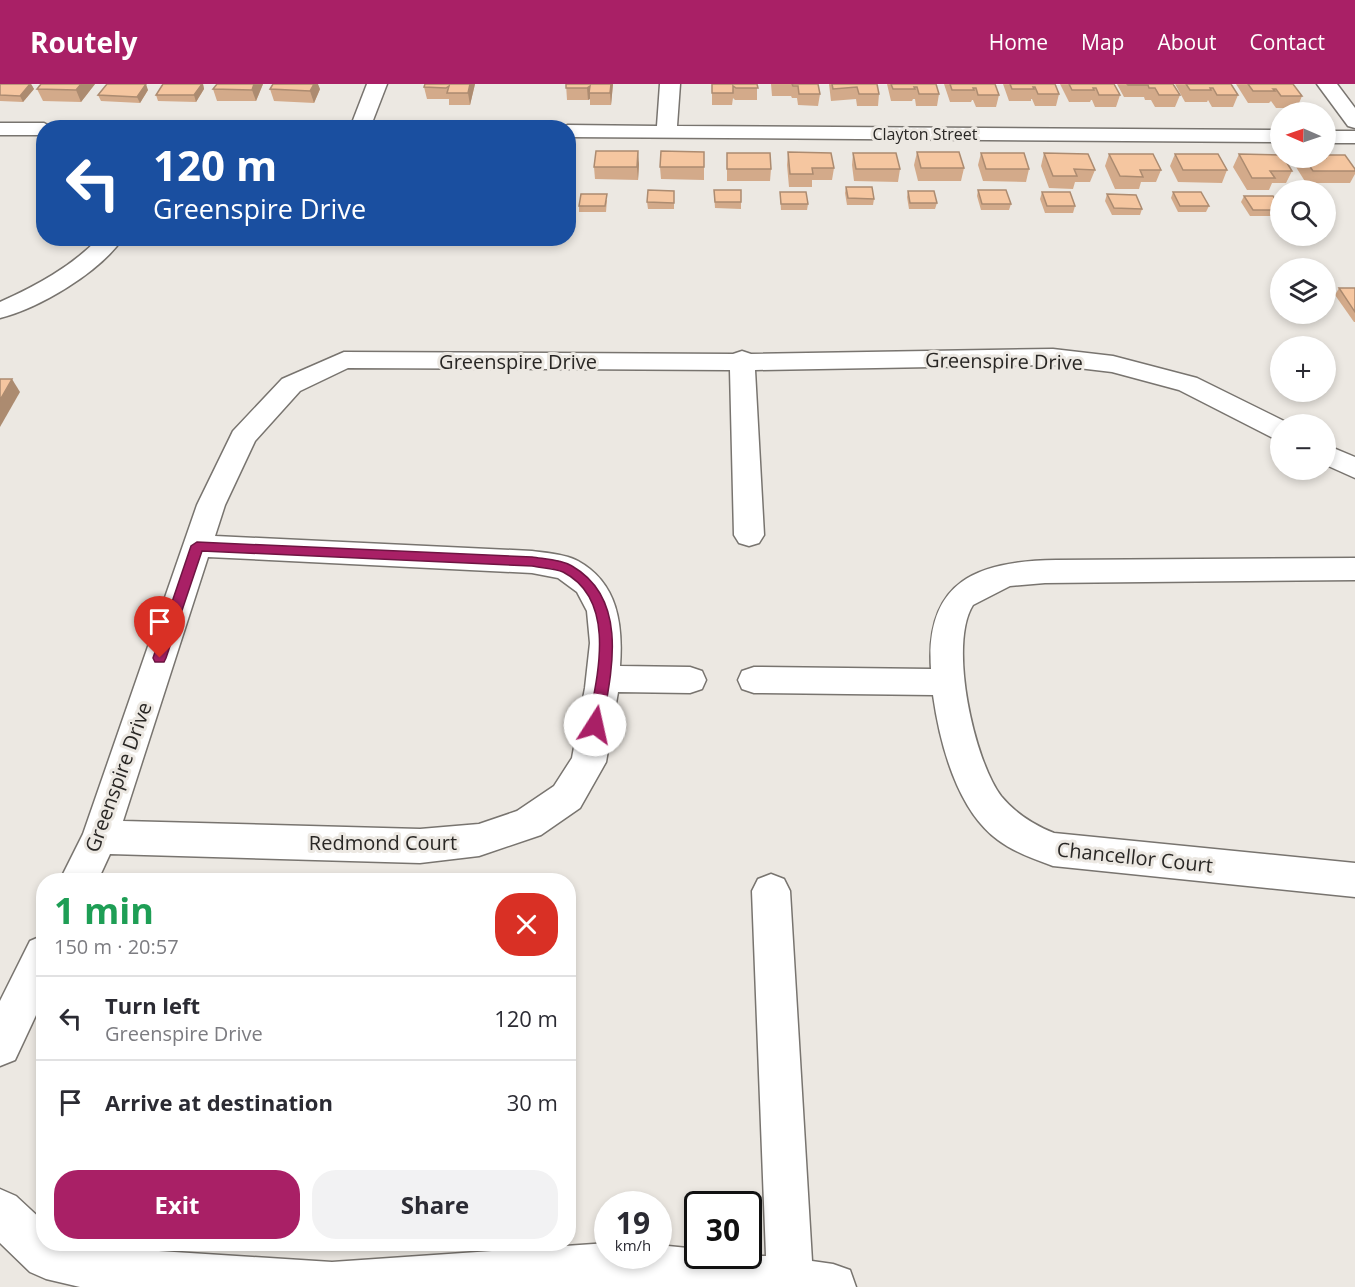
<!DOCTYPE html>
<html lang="en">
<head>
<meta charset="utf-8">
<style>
	body { margin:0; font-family:"Open Sans",sans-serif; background:#f2f2f3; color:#2b2b33; height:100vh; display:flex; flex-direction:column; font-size:22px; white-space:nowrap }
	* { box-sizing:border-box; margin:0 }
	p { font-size:20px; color:#7c7c81 }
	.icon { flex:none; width:33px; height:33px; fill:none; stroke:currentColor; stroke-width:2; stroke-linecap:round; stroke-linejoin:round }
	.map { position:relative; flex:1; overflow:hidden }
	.panel { position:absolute; left:36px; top:789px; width:540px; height:378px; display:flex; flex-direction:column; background:#fff; border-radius:24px; box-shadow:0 3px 9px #0003 }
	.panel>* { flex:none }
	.banner { position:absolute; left:36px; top:36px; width:540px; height:126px; border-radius:24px; box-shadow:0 3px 9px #0003; background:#1a4fa0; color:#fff; overflow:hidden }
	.needle { width:39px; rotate:272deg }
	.fabs { position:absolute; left:1270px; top:18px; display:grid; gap:12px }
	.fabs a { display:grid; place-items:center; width:66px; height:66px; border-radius:50%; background:#fff; box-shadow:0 3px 9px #0003; font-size:30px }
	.speed { position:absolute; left:594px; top:1107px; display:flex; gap:12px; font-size:30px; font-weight:700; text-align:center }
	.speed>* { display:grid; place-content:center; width:78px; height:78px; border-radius:50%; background:#fff; box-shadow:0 3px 9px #0003; line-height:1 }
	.speed small { font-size:15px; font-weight:400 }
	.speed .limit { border:3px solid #111; border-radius:9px; background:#fff; color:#111 }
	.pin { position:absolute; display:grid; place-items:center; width:51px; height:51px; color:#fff; margin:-62px -26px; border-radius:50% 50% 50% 0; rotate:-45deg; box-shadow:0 0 6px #0007 }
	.pin .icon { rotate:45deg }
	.me { position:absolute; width:66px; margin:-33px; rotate:10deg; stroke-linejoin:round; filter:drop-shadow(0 0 4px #0008) }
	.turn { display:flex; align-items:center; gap:21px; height:126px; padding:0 18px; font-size:27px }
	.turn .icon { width:78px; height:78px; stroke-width:2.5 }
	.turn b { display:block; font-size:42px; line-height:51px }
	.round { display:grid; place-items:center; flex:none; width:63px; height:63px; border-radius:24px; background:#f2f2f3 }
	.head { display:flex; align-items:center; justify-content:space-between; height:102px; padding:0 18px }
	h1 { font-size:36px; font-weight:700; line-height:45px; color:#1e9e55 }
	.action { display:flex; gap:12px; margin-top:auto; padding:12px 18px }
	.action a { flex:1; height:69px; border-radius:24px; background:#a92066; color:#fff; font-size:24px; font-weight:700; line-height:69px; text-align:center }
	.action a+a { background:#f2f2f3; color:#2b2b33 }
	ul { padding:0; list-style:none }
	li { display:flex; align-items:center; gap:18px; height:84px; padding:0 18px; border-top:2px solid #e1e1e2 }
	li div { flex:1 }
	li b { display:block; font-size:22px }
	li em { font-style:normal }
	header { display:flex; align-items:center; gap:36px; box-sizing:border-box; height:84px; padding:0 30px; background:#a92066; color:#fff }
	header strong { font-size:28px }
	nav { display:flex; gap:33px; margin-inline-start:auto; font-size:21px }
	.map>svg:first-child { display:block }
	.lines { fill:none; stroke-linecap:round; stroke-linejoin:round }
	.minor-casing { stroke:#78746f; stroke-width:3 }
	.minor { fill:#fff; fill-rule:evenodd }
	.wall { fill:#d3aa8a }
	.shaded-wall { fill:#ac8b70 }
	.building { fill:#f5c6a0; stroke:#ac8b70; stroke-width:1.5 }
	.route { fill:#a92066; stroke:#6e1542; stroke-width:1.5 }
	.labels { text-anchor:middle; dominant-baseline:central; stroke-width:6; stroke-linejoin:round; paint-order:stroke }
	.far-street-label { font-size:16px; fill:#292725; stroke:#ece8e2 }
	.street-label { font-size:20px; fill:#292725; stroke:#ece8e2 }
</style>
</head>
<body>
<header>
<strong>Routely</strong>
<nav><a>Home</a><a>Map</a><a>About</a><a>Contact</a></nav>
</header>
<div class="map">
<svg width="1355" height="1203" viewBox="0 0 1355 1203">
	<rect width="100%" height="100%" fill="#ece8e2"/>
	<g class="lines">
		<defs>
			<g id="minor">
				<path d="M367,0h20l-17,44h-20z"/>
				<path d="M660,0h20l-3,42 604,4v12l-713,-5v-9h-8l8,-3 89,1z"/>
				<path d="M1317,0h20l18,24v20l-7,-2z"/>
				<path d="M0,39h44l9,5h-9v7h-44z"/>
				<rect x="1326" y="47" width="29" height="12"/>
				<path d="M99,154h24c-23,34 -83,70 -123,80v-16c36,-16 71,-35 99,-64z"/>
				<path d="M1053,265l60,7 84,22 93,46h-9v16l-10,-3 -92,-47 -67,-18 -59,-7 -298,5 9,165 -5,8 -10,3 -10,-3 -5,-8 -4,-165 -382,-2 -48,23 -45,50 -30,64 -10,31 317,15c14,2 33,3 46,10 40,22 45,64 42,105l70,1 12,4 4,9 -4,9 -12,4 -72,-1 -12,70 -26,46 -39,27 -62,21 -59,7 -310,-9 -12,26h-38l23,-46 114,-329 36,-74 49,-52 62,-27 389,2 9,-3 9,3zM208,473l324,16 26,5 19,14 10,19 3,32 -5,45 -13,70 -18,28 -37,25 -38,13 -59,5 -297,-8z"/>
				<path d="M1326,361l29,12v21l-29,-13z"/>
				<path d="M1355,474v22l-310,3 -35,3 -37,19c-25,39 1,155 28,191 14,17 33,29 53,37l301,30v34l-302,-31c-19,-7 -39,-14 -55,-26 -41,-30 -58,-96 -65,-145l-179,-2 -12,-4 -4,-9 4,-9 12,-4 177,2c-6,-89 48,-108 125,-109z"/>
				<path d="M771,790l13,5 6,12 22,370 21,3 17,6 6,17h-776l-34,-8 -16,-7 -30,-29v-54l16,7 28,26v22h49l19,4 220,14 276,-19v13h50v-11l40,4v7h68l-14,-365 6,-12z"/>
				<path d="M44,851v63l-29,62 -15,6v-65l30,-60z"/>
			</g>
		</defs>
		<!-- minor casing -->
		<use href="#minor" class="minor-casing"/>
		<!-- minor -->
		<use href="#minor" class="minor"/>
	</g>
	<!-- wall -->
	<g class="wall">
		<path d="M0,0h31l3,5 -11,13 -23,-1z"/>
		<path d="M95,0l-14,18 -38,-1 -6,-12z"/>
		<path d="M163,0h40l1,5 -8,13 -38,-1 -2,-6z"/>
		<path d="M263,0l-7,17h-39l-4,-12z"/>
		<path d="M425,0h50l-5,21h-21v-6h-22l-3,-12z"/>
		<path d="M566,0h47l-2,21h-21v-6l-2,1h-21z"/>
		<path d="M712,0h45v16h-22l-2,-2 -1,7h-20z"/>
		<path d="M771,0h47l2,10 -2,12 -20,-1 -1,-7h-5l-1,-2h-19z"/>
		<path d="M829,0h48l2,10 -1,12h-21l-1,-7 -25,2z"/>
		<path d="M887,0h49l3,10 -2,12h-21l-1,-7h-2l-1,2h-21z"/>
		<path d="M944,0h51l4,11 -3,12h-20l-3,-7h-1l-1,2h-21z"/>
		<path d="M1003,0h52l4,10 -3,12h-21l-3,-7h-1v2h-22z"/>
		<path d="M1060,0h54l6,11 -4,12h-21l-3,-7h-1l-1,2h-21z"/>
		<path d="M1117,0h56l7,11 -5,12h-20l-4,-7h-6l-1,-3h-20z"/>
		<path d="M1175,0h56l7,11 -5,12h-21l-4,-7 -1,2h-22z"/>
		<path d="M1236,0h57l9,12 -5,12h-21l-5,-7 -2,2h-21z"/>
		<path d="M270,5h50l-6,14 -40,-2z"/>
		<path d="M148,6l-8,13 -39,-2 -3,-6z"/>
		<path d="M568,66l8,13 -2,15h-6z"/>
		<path d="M704,68v28l-43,-1 -1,-12z"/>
		<path d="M788,68l46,16 -2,12h-20v7h-23l-2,-22z"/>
		<path d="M917,68l47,16 -3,13h-43l-4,-16z"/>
		<path d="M727,69l44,16 -1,12h-43z"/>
		<path d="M853,69l47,16 -2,13 -44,-1 -2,-16z"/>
		<path d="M981,69l48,16 -3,13 -43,-1 -5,-16z"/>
		<path d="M1044,69l51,17 -5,12h-15l-2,7 -24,-1 -8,-22z"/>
		<path d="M1109,70l52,16 -5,12h-15l-2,7h-24l-10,-23z"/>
		<path d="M1175,70l52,16 -5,13 -44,-1 -8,-16z"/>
		<path d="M1239,70l53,17 -6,12h-14l-3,7h-22l-14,-23z"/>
		<path d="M1301,74h25l29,11v5l-5,9h-44l-10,-16z"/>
		<path d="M639,80l-1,16 -43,-1 -1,-12z"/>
		<path d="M846,103l28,12 -1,6h-26l-2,-12z"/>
		<path d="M714,106l27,12v7l-26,-1z"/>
		<path d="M978,106l33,14 -2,6h-28l-4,-14z"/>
		<path d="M674,107v18h-26l-1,-7z"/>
		<path d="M908,107l29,12 -2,6h-26l-2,-12z"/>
		<path d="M780,108l28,12 -1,6h-26z"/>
		<path d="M1042,108l33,14 -2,7h-28l-5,-14z"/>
		<path d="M1173,108l36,14 -3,6h-28l-7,-14z"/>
		<path d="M1107,110l35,15 -2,6h-28l-7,-14z"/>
		<path d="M1244,112l37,13 -3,7h-28l-9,-14z"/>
		<path d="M607,116l-1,12h-27v-6z"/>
		<path d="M1339,204h16v34h-1l-19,-27z"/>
	</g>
	<!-- shaded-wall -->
	<g class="shaded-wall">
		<path d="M30,0h1l3,5 -11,13 -3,-6z"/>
		<path d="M81,0h14l-14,18 -5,-12z"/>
		<path d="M146,0l2,6 -8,13 -3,-6z"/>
		<path d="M202,0h1l1,5 -8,13 -2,-7z"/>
		<path d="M254,0h9l-7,17 -4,-11z"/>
		<path d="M314,0h4l2,5 -6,14 -4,-12z"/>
		<path d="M470,0h5l-5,21 -2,-12z"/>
		<path d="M611,0h2l-2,21 -1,-12z"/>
		<path d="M590,2v13l-2,1 -1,-12z"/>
		<path d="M575,66l1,13 -2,15 -1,-12z"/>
		<path d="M638,67l1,13 -1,16 -1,-13z"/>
		<path d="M12,295l8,13 -20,35v-27z"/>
	</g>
	<!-- building -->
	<g class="building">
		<path d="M0,0h30l-10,12 -20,-1z"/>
		<path d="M41,0h40l-5,6 -39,-1z"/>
		<path d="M107,0h39l-9,13 -39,-2z"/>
		<path d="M163,0h39l-8,11h-38z"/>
		<path d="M217,0h37l-2,6 -39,-1z"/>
		<path d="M273,0h41l-4,7 -40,-2z"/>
		<path d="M425,0h45l-2,9h-21l2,-7 -3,2 -22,-1z"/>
		<path d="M566,0h45l-1,9h-21l1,-7 -3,2h-21z"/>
		<path d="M712,0h45l1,4h-22l-3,-2v7h-21z"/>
		<path d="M792,0h26l2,10h-21l-1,-8h-5z"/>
		<path d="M832,0h45l2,10h-20l-2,-7 -24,2z"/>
		<path d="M891,0h45l3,10h-20l-2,-7h-3l1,2h-22z"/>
		<path d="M950,0h45l4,11h-21l-2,-7h-3l1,2h-22z"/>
		<path d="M1010,0h45l4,10h-21l-3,-7h-2l1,2h-22z"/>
		<path d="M1069,0h45l6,11h-21l-3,-7h-3l1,2h-22z"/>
		<path d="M1127,0h46l7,11h-21l-4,-7h-6l-1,-3h-20z"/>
		<path d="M1186,0h45l7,11h-21l-4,-7h-3l1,2h-21z"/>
		<path d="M1248,0h45l9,12h-21l-5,-7h-3l2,2h-22z"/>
		<path d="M568,66h7l-2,16h-5z"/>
		<path d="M596,67h42l-1,16h-43z"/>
		<path d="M661,67l43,1v15h-44z"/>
		<path d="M788,68l43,1 3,15h-22l1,6h-23z"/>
		<path d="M917,68h42l5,16h-43z"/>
		<path d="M727,69h43l1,16h-44z"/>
		<path d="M853,69h43l4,16h-44z"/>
		<path d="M981,69h43l5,16h-43z"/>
		<path d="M1044,69l44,1 7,16 -21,-1 3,7h-24z"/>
		<path d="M1109,70h44l8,16h-21l3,7 -23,-1z"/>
		<path d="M1175,70h43l9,16h-44z"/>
		<path d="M1239,70l42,1v3h3l8,13h-22l5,7h-23z"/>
		<path d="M1326,71h19l10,14v2h-42l-9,-13h22z"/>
		<path d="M846,103h26l2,12 -26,-1z"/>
		<path d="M648,106l26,1v12l-27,-1z"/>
		<path d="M714,106h27v12h-26z"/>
		<path d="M978,106h28l5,14h-29z"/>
		<path d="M908,107h26l3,12h-27z"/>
		<path d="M780,108h26l2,12h-27z"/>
		<path d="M1042,108h28l5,14h-28z"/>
		<path d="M1173,108h28l8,14h-29z"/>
		<path d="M581,110h26l-2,12h-26z"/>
		<path d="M1107,110l29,1 6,14 -28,-1z"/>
		<path d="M1244,112h29l8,14h-28z"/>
		<path d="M1339,204h16v24z"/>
		<path d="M0,295h12l-12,21z"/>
	</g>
	<!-- route -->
	<path class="route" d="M197,458l335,15c12,2 29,2 40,9 57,33 40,105 30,159l-2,4h-10l-2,-4c9,-47 30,-125 -25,-153 -8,-4 -22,-4 -31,-6l-330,-15 -36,107 -2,4h-9l-2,-4 38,-112z"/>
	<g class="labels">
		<!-- far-street labels -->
		<g class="far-street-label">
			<text x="925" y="50">Clayton Street</text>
		</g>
		<!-- street labels -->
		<g class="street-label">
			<text x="518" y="277">Greenspire Drive</text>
			<text transform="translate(1004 277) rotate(1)">Greenspire Drive</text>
			<text transform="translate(118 693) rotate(-70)">Greenspire Drive</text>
			<text x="383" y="758">Redmond Court</text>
			<text transform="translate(1135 773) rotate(6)">Chancellor Court</text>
		</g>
	</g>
</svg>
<div class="fabs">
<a><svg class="needle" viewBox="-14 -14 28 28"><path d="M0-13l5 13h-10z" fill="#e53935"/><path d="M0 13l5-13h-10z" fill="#7c7c81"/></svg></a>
<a><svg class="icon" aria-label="search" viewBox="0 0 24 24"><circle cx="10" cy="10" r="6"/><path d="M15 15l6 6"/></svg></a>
<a><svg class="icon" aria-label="layers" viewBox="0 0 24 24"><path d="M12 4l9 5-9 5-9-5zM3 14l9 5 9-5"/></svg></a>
<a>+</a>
<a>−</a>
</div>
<div class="speed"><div>19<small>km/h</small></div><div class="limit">30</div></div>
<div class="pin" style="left:160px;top:574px;background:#d93025"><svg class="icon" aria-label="arrive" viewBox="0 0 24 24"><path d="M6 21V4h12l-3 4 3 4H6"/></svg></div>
<svg class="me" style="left:595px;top:641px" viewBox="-20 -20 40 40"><circle r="19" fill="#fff"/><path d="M0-13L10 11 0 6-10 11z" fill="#a92066"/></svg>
<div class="banner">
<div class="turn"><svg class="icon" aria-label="left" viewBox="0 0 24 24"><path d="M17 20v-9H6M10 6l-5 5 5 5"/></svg><div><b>120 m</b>Greenspire Drive</div></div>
</div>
<section class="panel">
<div class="head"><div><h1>1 min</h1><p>150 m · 20:57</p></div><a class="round" style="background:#d93025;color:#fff"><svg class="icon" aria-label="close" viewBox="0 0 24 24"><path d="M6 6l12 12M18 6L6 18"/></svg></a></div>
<ul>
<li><svg class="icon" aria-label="left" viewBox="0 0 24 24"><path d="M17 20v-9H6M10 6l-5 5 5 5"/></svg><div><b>Turn left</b><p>Greenspire Drive</p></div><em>120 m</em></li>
<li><svg class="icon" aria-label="arrive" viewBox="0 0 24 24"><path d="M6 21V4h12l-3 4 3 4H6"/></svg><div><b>Arrive at destination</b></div><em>30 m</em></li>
</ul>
<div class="action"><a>Exit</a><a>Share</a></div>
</section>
</div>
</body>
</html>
